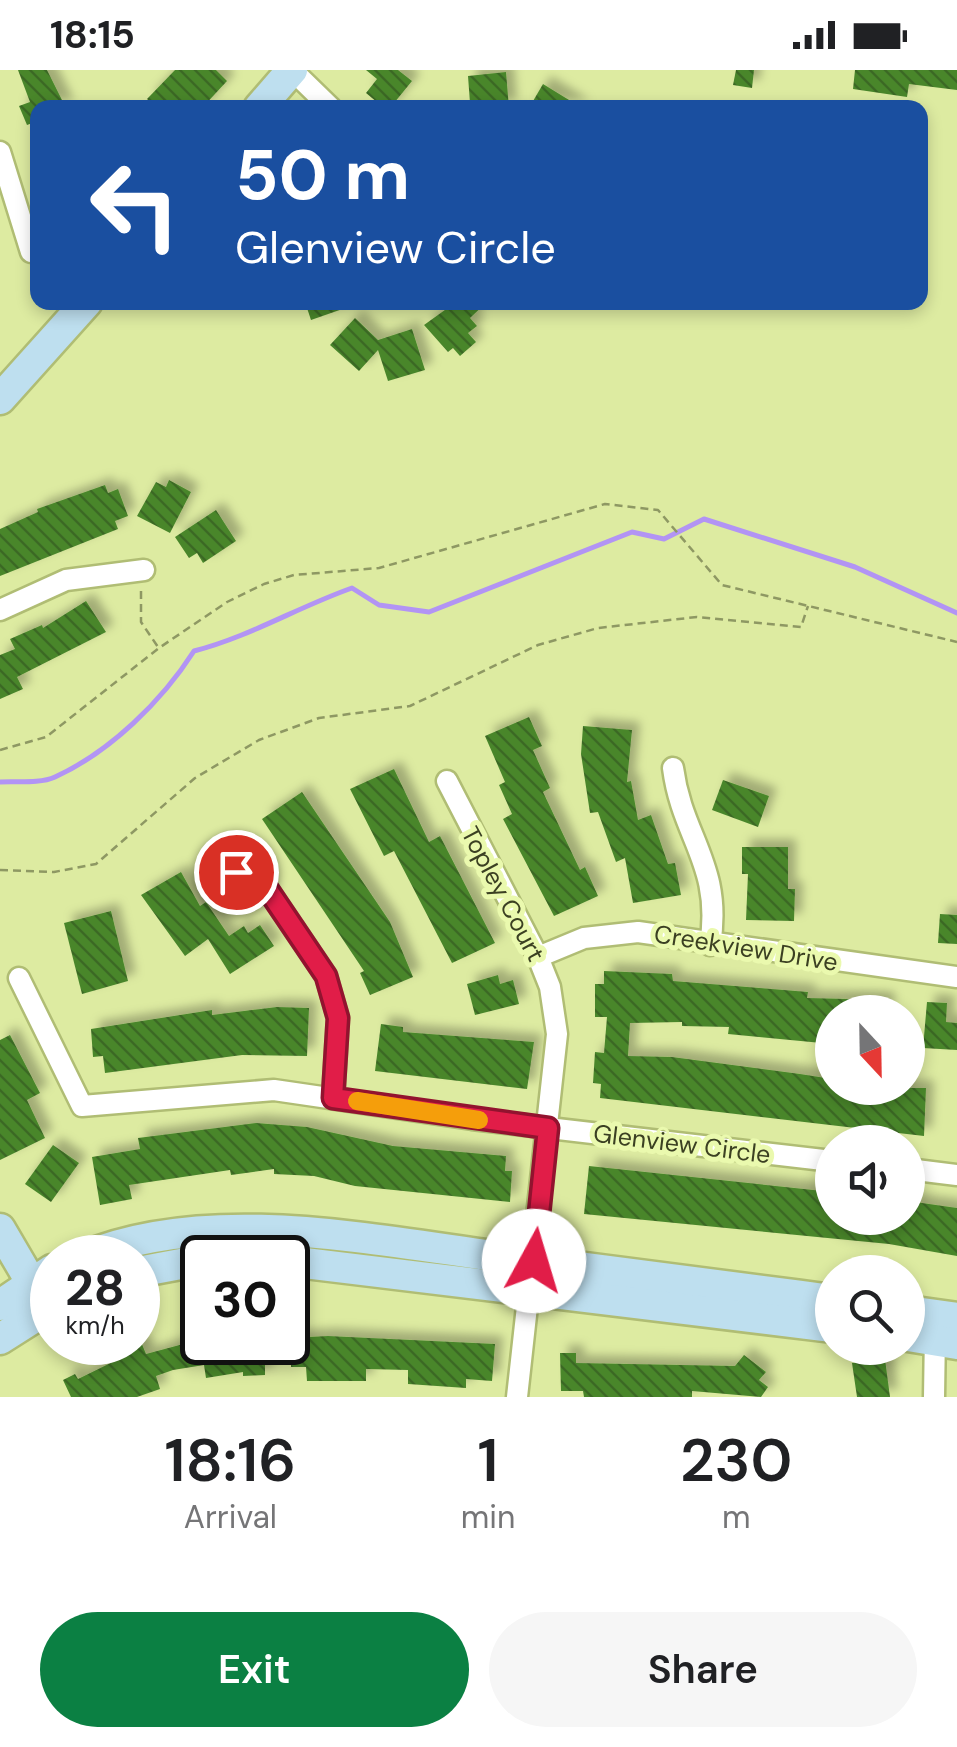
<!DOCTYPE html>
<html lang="en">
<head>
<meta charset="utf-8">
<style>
	body { margin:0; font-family:"DM Sans",sans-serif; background:#f6f6f6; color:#202124; height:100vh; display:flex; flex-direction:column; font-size:38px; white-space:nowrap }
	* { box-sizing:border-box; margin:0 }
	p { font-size:32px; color:#757577 }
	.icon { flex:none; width:55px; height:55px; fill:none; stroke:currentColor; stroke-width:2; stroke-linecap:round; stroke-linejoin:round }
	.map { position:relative; height:1327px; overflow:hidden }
	.side { display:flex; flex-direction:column; background:#fff; flex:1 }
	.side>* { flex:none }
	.banner { position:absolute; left:30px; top:30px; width:898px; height:210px; border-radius:20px; box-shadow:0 5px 15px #0003; background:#1a4fa0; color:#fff; overflow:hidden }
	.needle { width:65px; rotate:158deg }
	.controls { position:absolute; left:815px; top:925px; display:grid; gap:20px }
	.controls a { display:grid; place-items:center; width:110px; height:110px; border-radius:50%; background:#fff; box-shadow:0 5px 15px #0003; font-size:50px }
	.speed { position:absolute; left:30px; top:1165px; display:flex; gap:20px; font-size:50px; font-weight:700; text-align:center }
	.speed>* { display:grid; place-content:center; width:130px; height:130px; border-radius:50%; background:#fff; box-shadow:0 5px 15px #0003; line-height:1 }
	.speed small { font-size:25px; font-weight:400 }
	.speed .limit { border:5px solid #111; border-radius:15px; background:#fff; color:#111 }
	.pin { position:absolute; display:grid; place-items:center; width:85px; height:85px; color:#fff; margin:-42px; border:5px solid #fff; border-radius:50%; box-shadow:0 2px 10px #0007 }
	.me { position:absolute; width:110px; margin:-55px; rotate:6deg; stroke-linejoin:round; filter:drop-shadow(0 0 8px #0008) }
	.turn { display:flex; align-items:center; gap:35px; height:210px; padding:0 40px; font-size:45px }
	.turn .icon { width:130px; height:130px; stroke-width:2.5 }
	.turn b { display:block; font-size:70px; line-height:85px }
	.eta { display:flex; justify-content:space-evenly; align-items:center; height:170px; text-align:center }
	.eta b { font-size:60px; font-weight:600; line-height:70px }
	.cta { display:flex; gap:20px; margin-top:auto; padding:20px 40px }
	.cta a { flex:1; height:115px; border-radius:60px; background:#0b8043; color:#fff; font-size:40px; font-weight:600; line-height:115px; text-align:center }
	.cta a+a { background:#f6f6f6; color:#202124 }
	.status { display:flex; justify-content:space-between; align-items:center; height:70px; padding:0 50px; background:#fff; direction:ltr }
	.status svg { height:28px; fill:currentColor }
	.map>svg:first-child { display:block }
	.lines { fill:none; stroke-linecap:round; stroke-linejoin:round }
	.stream { stroke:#b294f4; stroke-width:5 }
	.building { fill:url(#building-back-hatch); filter:url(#shadow) }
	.minor-casing { stroke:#b0bd74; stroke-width:25 }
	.secondary-casing { stroke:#b0bd74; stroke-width:35 }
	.path { stroke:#8e9863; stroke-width:2.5; stroke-dasharray:8 5; stroke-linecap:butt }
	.minor { stroke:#fff; stroke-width:20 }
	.secondary { stroke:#bedfef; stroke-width:30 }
	.route-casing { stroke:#92132f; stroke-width:25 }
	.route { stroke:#e11d48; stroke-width:18 }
	.slow { stroke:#f59e0b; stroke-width:18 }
	.labels { text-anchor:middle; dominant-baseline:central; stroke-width:10; stroke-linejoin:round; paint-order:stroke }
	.street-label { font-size:25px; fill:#3b4022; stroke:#eaf9ae }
</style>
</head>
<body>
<div class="status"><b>18:15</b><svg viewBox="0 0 49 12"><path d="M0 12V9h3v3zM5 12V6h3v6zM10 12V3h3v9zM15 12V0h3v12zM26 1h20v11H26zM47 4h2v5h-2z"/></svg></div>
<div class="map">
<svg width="957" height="1327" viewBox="0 0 957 1327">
	<defs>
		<pattern id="building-back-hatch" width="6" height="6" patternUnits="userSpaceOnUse" patternTransform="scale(2.5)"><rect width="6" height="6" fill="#49862c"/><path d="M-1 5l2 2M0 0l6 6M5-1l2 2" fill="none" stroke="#3b6924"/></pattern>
		<filter id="shadow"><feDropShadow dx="8" dy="-8" stdDeviation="5" flood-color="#0004"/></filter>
	</defs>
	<rect width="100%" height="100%" fill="#ddeba1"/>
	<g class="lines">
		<!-- stream -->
		<path class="stream" d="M0,712c16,-1 40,2 55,-5 55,-25 107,-76 139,-126 55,-14 104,-44 158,-63l27,17 50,7 203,-80 32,7 40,-20 151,48 102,46"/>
	</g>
	<!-- building -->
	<g class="building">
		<path d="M18,0h29l19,38h-28v13l-11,4 -8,-19 11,-4z"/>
		<path d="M175,0h41l11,11 -25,27h-46l-9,-9z"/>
		<path d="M366,0h32l14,11 -22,27h-6l-18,-15 11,-14z"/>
		<path d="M736,0h18l-2,18 -19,-3z"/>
		<path d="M855,0h102v20l-48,-6 -2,13 -54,-8z"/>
		<path d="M506,2l3,36h-21v-6l-18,1 -2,-27z"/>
		<path d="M543,14l39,24h-53z"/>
		<path d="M305,232h49v3l-43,15z"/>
		<path d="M456,232h31l-17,16 7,8 -9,7 8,9 -16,14 -7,-8 -5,4 -24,-27z"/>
		<path d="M355,248l23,22 34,-11 13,41 -37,11 -10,-31 -19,21 -29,-26z"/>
		<path d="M169,410l22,12 -21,41 -33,-17 19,-34 10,5z"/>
		<path d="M105,415l3,8 10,-4 10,27 -13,5 3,8 -118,47v-47l38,-17 -1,-3z"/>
		<path d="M216,440l20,31 -33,22 -6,-10 -8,5 -14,-21z"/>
		<path d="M86,531l20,31 -89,45 6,12 -23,10v-44l15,-6 -5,-10 32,-14 1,3z"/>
		<path d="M529,647l13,29 -9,4 17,38 -7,4 37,78 5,-3 13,29 -44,20 -51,-97 9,-5 -13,-29 6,-3 -20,-46z"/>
		<path d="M583,656l49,4 -5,52 4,-1 7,39 13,-5 17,49 7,-1 6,32 -48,8 -8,-45 -9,4 -18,-50 -8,1 -9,-59z"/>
		<path d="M394,699l35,73 11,-6 55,107 -43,20 -58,-112 -10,5 -34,-67z"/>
		<path d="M723,710l46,16 -11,31 -46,-17z"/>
		<path d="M302,722l88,130 23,55 -43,18 -10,-22 4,-2 -102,-152z"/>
		<path d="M742,777h46v42h7l-1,32 -48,-1 2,-46h-6z"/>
		<path d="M181,802l19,34 6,-4 23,34 15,-10 4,7 12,-8 14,21 -44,28 -22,-35 -23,17 -44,-61z"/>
		<path d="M111,841l17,70 -46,13 -18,-71z"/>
		<path d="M940,844l17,1v29l-19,-1z"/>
		<path d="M604,901l68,3 1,7 135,11 -1,6 80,2 -1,12h-54v32l-104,-10 1,-7 -47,-1v-4l-52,1 -2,33 44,1 128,17 32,5v9h94l-2,48 -324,-38 1,-14 -8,-1 2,-31 9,1 3,-36h-12v-33h9z"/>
		<path d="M498,905l2,9 13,-4 6,24 -44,11 -8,-31z"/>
		<path d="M927,932l20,1 -1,19 11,1v27l-34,-2z"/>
		<path d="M277,937l32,1 -2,48 -65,-1 -137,18 -2,-17 -10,1 -2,-28 121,-19v5z"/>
		<path d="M381,954l22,3v5l131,10 -7,47 -152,-18z"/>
		<path d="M10,965l30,58 -13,7 18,38 -45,22v-120z"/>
		<path d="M256,1053l51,4 86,19 113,10 -1,15h7l-2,31 -155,-16 -41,-10 -40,-2v-5l-43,6 -1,-5 -101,15 3,14 -32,6 -8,-48 48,-8 -2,-11z"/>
		<path d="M53,1075l26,18 -28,39 -26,-18z"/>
		<path d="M589,1096l243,26v26h76v-17l49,7v48l-68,-12 -305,-30z"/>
		<path d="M328,1266l167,8 -3,37 -26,-2v9l-58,-4v-14l-42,-1v12h-59l-1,-14h-15v-8l-26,1v15l-22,1v-4l-37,6 -2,-13 -31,5 -17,6 4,13 -23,8h-66l-8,-17 12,-6 3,5 51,-25 -2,-6 14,-6 5,12 56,-15 88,3v-4z"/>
		<path d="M560,1283h16v10l159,3 9,-11 22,17 -7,8 9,7 -7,10 -69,-6v6h-108l-1,-6h-22z"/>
		<path d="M885,1289l5,38h-33l-5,-34z"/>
	</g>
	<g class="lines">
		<defs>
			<g id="minor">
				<path d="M292,0l39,38"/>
				<path d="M0,82l31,100"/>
				<path d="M0,540l66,-30 78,-10"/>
				<path d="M673,698c9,70 50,97 37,177"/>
				<path d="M447,711l91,176 12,30 7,47 -40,363"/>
				<path d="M235,802l31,15 60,89 12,42 -5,80"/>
				<path d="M538,887l46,-19 54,-6 319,45"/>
				<path d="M19,908l63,128 192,-16 198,29 360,42"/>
				<path d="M908,1099l49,6"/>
				<path d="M934,1327l1,-65"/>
			</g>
			<g id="secondary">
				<path d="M259,38l33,-38"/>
				<path d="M0,329l87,-97"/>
				<path d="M0,1159l31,53 4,32"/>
				<path d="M81,1188c129,-55 301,-16 435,1 106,14 211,27 316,41"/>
				<path d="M288,1191l544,66"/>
				<path d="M138,1202l64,-12"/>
				<path d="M0,1235l52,-35"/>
				<path d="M908,1241l49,7"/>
				<path d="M908,1266l49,8"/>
				<path d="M0,1269l52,-33"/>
			</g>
		</defs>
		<!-- minor casing -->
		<use href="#minor" class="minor-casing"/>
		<!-- secondary casing -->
		<use href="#secondary" class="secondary-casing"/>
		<!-- path -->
		<g class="path">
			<path d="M141,521v31l17,25"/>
			<path d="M0,680l46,-13 113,-89 68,-46 37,-18 30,-9 85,-7 226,-64 53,6 64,75 235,57"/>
			<path d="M0,800l54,2 42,-8 99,-86 64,-38 60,-22 91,-12 128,-61 60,-17 99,-11 104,10 7,-21"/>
		</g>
		<!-- minor -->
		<use href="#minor" class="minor"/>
		<!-- secondary -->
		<use href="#secondary" class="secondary"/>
	</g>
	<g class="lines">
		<defs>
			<path id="route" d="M236,802l30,15 60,89 12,42 -5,80 215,30 -14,133"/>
		</defs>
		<!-- route casing -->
		<use href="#route" class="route-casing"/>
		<!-- route -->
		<use href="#route" class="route"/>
		<!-- slow -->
		<path class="slow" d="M357,1031l122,19"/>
	</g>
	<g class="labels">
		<!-- street labels -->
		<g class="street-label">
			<text transform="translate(503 824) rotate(62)">Topley Court</text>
			<text transform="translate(746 878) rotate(9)">Creekview Drive</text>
			<text transform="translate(682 1074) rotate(7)">Glenview Circle</text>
		</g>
	</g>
</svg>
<div class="controls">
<a><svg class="needle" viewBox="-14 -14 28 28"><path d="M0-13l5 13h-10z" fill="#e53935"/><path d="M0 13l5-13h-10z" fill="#757577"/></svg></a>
<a><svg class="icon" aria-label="sound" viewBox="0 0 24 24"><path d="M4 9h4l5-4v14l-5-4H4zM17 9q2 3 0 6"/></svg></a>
<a><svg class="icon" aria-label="search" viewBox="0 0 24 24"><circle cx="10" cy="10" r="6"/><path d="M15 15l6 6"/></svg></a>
</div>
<div class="speed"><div>28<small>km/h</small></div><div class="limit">30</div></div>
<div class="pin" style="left:236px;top:802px;background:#d93025"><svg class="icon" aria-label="arrive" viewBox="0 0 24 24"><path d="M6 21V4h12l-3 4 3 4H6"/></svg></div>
<svg class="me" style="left:534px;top:1191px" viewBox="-20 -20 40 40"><circle r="19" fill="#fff"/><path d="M0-13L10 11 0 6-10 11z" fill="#e11d48"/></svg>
<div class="banner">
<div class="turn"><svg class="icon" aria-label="left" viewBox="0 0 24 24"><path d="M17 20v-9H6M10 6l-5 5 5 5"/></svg><div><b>50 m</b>Glenview Circle</div></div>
</div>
</div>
<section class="side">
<div class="eta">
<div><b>18:16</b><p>Arrival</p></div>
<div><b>1</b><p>min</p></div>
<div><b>230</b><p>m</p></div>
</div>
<div class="cta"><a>Exit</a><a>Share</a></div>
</section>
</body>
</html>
